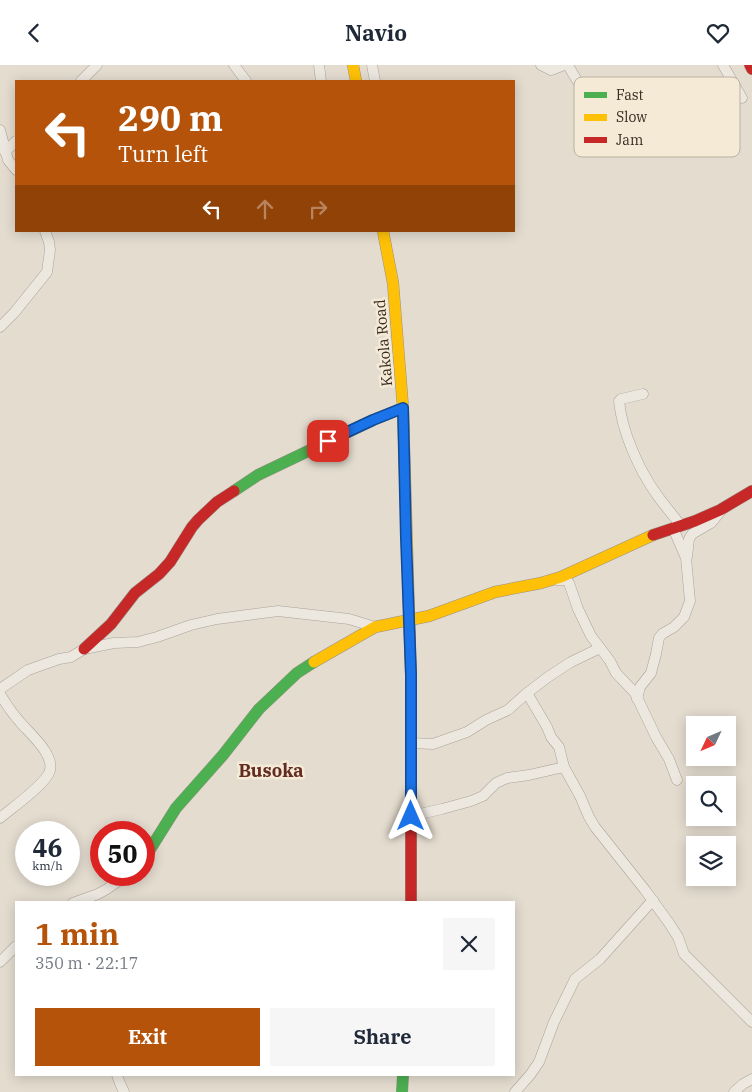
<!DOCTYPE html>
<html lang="en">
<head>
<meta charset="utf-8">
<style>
	body { margin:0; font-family:"IBM Plex Serif",serif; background:#f6f6f7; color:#1f2937; height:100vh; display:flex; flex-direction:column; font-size:19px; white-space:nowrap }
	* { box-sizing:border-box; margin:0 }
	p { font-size:16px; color:#747a83 }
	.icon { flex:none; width:28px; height:28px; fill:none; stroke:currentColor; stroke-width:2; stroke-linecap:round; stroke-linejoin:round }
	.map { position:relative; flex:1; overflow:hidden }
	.details { position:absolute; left:15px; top:836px; width:500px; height:175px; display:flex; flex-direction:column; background:#fff; border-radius:0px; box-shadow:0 2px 12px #0003 }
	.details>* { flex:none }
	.guide { position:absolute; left:15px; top:15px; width:500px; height:152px; border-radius:0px; box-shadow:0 2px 12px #0003; background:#b45309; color:#fff; overflow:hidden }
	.needle { width:32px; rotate:226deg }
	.controls { position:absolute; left:686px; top:651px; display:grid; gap:10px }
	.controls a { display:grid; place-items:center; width:50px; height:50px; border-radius:0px; background:#fff; box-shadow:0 2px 12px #0003; font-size:25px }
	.speed { position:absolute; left:15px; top:756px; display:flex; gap:10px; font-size:25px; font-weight:700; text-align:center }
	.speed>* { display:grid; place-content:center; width:65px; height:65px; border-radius:50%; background:#fff; box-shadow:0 2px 12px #0003; line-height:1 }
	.speed small { font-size:12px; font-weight:400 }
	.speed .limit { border:8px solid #d22; background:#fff; color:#111 }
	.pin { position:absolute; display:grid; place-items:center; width:42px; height:42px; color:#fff; margin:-21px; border-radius:10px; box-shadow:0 2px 8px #0006 }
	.me { position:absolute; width:55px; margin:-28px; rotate:0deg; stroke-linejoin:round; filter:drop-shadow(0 0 4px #0008) }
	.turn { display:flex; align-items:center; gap:18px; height:105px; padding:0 20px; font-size:22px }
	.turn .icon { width:65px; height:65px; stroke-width:2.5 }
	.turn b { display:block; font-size:35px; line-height:42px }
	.lanes { display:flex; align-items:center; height:48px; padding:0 20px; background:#0003; justify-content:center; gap:25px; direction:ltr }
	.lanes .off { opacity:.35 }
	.round { display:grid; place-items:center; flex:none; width:52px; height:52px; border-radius:0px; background:#f6f6f7 }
	.summary { display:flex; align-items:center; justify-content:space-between; height:85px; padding:0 20px }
	h1 { font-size:30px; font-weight:800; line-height:38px; color:#b45309 }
	.action { display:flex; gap:10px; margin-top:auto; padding:10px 20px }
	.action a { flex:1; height:58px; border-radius:0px; background:#b45309; color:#fff; font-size:20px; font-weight:800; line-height:58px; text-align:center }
	.action a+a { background:#f6f6f7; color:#1f2937 }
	header { display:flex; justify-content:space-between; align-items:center; height:65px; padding:0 20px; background:#fff; font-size:22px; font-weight:800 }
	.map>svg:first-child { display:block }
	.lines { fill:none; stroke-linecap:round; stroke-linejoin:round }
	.street-casing { stroke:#a9a298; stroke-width:11 }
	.fast-casing { stroke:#999188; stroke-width:12 }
	.slow-casing { stroke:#999188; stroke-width:12 }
	.jam-casing { stroke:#999188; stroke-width:12 }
	.street { stroke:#ece8e0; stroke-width:10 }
	.fast { stroke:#4caf50; stroke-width:11 }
	.slow { stroke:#ffc107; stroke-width:11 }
	.jam { stroke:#c62828; stroke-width:11 }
	.route-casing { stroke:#114b97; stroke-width:12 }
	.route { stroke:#1a73e8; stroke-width:9 }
	.labels { text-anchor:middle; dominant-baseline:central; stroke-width:5; stroke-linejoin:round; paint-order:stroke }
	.street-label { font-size:15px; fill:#382b20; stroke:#f4ead6 }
	.quarter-label { font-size:18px; font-weight:bold; fill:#622c22; stroke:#f4ead6 }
	.key { fill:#f4ead6; stroke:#bcb19f; stroke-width:1 }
	.key-label { font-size:14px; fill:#382b20 }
</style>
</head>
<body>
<header><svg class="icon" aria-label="back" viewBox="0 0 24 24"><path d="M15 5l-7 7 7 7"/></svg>Navio<svg class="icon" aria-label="heart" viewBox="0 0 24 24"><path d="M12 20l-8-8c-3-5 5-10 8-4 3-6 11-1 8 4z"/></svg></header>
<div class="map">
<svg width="752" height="1027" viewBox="0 0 752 1027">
	<rect width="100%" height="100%" fill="#e4dccf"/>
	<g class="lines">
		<defs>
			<g id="street">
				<path d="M234,0l12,16"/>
				<path d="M319,0l2,16"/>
				<path d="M372,0l3,16"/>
				<path d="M541,0l10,5 13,-5"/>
				<path d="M568,0c4,7 8,15 14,22 8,11 14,12 16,28l-3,5 -14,11"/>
				<path d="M723,0l19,33"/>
				<path d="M81,16l16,-16"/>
				<path d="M0,65l8,30 8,10"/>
				<path d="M5,87l11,-11"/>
				<path d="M0,262l14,-14 33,-41 3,-22 -1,-8 -4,-11"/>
				<path d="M643,329l-22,5 -2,2c3,31 20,69 38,94 7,10 16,20 24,31"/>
				<path d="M687,492l2,-18 3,-5 19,-11 9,-11"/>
				<path d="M557,515h9l3,3 9,26 13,27 19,25 6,12 19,20 21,44 13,22 8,21"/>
				<path d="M0,624l28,-19 31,-11 12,-2 13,-8 30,-6 24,-1 19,-5 34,-12 26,-6 61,-8 71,8 26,8"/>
				<path d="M527,628l20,34 4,10 8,10 5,20 16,29 9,21 6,10 50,63 24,33 9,14 6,17 68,68"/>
				<path d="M0,629c6,10 12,19 20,28 10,12 37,34 29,51 -6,13 -37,35 -49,45"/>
				<path d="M637,634l3,-12 11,-14 5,-19 3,-16 3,-4 12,-7 10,-10 6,-16 -4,-43 -13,-30"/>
				<path d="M411,678l22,1 34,-12 19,-12 22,-10 19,-17 21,-16 23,-15 29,-14"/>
				<path d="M411,751l31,-7 29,-8 12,-5 13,-13 11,-5 22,-3 35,-8"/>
				<path d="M73,838l25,-9 9,-5 20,-14"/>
				<path d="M0,897l16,-16"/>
				<path d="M117,1010l2,6 5,11"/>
				<path d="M515,1027l15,-17 9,-13 15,-40 21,-43 25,-20 53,-59"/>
				<path d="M734,1027l9,-8 9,-5"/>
			</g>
			<g id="fast">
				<path d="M234,426l24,-16 115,-55 30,-12"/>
				<path d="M144,794l32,-51 47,-53 36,-46 38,-36 17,-11"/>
				<path d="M402,1027l1,-17"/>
			</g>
			<g id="slow">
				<path d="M353,0l3,16"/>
				<path d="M383,166l10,52 10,125 6,205"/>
				<path d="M314,597l61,-35 54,-11 66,-24 46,-9 20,-6 92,-42"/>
			</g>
			<g id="jam">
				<path d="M750,0l2,4"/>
				<path d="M653,470l42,-14 25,-11 32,-19"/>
				<path d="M409,548l2,62v228"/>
				<path d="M84,584l27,-25 24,-31 24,-19 11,-12 22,-35 6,-7 19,-18 17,-11"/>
			</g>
		</defs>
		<!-- street casing -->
		<use href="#street" class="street-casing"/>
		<!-- fast casing -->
		<use href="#fast" class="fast-casing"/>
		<!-- slow casing -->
		<use href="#slow" class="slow-casing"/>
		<!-- jam casing -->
		<use href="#jam" class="jam-casing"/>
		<!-- street -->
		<use href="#street" class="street"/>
		<!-- fast -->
		<use href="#fast" class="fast"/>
		<!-- slow -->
		<use href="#slow" class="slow"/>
		<!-- jam -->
		<use href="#jam" class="jam"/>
	</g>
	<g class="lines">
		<defs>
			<path id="route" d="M328,376l45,-21 30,-12 3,130 5,137v141"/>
		</defs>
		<!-- route casing -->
		<use href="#route" class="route-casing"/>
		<!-- route -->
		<use href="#route" class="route"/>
	</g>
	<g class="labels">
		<!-- street labels -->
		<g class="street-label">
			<text transform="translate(383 278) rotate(-95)">Kakola Road</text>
		</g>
		<!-- quarter labels -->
		<g class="quarter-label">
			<text x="271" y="705">Busoka</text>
		</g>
	</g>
	<!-- legend -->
	<rect x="574" y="12" width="166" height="80" rx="8" class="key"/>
	<rect x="584" y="27" width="23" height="6" fill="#4caf50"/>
	<rect x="584" y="49" width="23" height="7" fill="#ffc107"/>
	<rect x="584" y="72" width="23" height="6" fill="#c62828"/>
	<g class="key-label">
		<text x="616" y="35">Fast</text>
		<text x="616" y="57">Slow</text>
		<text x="616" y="80">Jam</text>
	</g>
</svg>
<div class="controls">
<a><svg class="needle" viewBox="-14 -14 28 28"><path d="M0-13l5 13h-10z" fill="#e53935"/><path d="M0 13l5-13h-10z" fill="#747a83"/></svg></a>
<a><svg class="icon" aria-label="search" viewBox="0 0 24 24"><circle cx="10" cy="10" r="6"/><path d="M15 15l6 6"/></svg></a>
<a><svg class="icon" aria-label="layers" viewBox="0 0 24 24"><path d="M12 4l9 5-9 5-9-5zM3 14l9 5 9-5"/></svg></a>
</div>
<div class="speed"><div>46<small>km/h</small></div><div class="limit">50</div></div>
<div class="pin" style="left:328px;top:376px;background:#d93025"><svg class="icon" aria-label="arrive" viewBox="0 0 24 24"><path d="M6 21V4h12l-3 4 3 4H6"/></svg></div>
<svg class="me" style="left:411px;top:751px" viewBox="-20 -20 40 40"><path d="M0-17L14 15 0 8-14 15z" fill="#1a73e8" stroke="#fff" stroke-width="4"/></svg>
<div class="guide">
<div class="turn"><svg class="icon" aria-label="left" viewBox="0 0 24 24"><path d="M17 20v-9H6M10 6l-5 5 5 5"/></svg><div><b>290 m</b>Turn left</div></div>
<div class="lanes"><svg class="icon" aria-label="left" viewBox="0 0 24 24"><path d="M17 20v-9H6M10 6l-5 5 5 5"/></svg><svg class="icon off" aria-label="ahead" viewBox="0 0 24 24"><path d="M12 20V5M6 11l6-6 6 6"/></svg><svg class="icon off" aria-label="right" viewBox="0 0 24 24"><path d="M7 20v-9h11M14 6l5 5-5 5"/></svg></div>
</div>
<section class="details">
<div class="summary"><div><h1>1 min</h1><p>350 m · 22:17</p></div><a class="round"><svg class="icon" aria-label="close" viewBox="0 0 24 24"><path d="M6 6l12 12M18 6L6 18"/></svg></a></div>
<div class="action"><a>Exit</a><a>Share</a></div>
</section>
</div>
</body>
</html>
